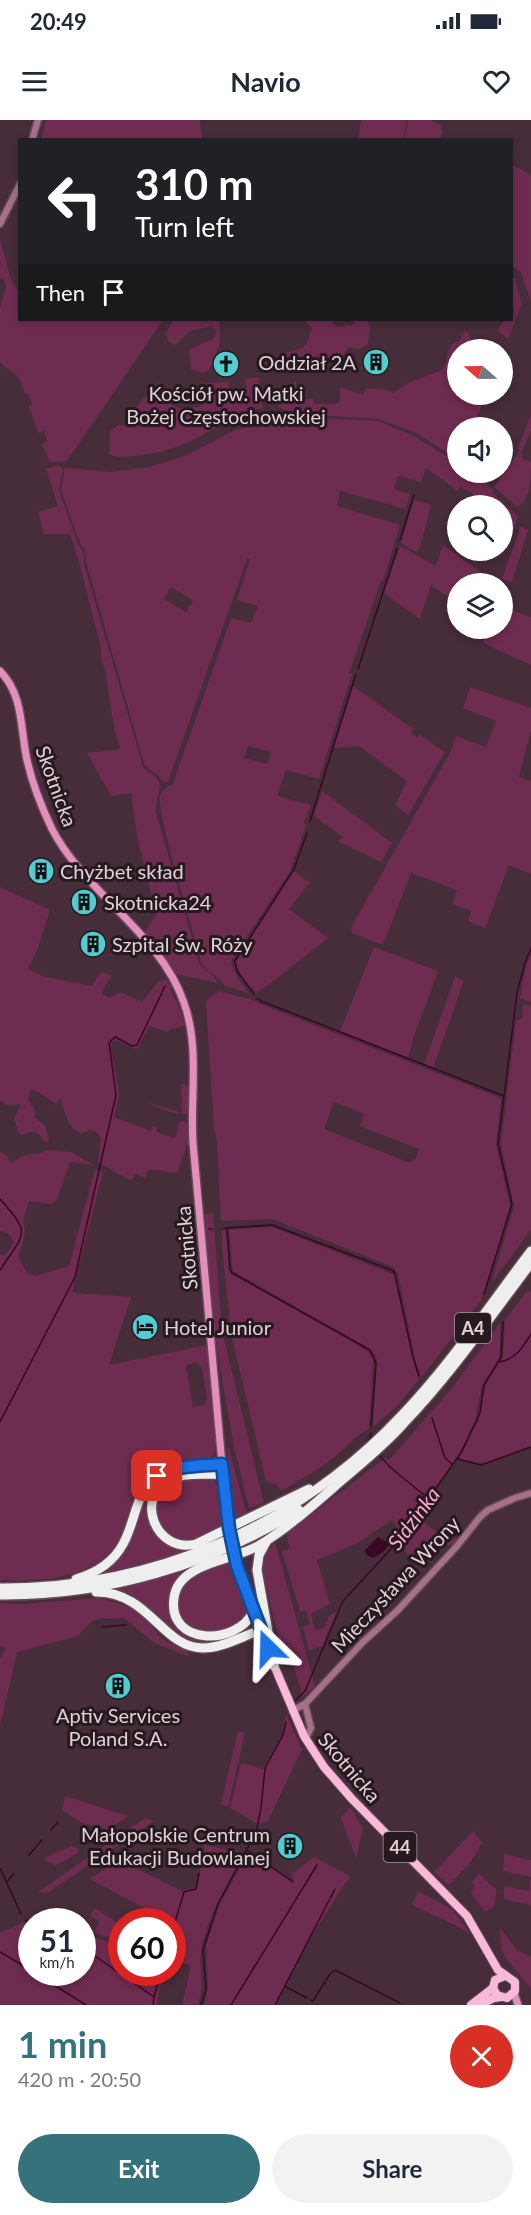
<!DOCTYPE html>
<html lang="en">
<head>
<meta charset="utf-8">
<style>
	body { margin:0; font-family:Lato,sans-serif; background:#f2f2f3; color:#1f2937; height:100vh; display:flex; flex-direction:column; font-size:22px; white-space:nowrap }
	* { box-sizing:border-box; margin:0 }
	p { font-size:20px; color:#747a83 }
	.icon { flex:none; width:33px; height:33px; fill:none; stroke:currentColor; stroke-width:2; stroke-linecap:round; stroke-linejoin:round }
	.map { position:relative; height:1885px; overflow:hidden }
	.sheet { display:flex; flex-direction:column; background:#fff; flex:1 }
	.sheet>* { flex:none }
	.hud { position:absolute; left:18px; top:18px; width:495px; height:183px; border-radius:0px; box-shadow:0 3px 9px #0003; background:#202124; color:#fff; overflow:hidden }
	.needle { width:39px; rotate:290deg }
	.fabs { position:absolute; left:447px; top:219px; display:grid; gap:12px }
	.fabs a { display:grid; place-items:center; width:66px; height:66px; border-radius:50%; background:#fff; box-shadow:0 3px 9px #0003; font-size:30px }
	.speed { position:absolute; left:18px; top:1788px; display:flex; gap:12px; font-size:30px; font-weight:700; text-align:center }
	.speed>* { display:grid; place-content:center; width:78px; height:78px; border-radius:50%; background:#fff; box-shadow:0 3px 9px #0003; line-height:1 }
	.speed small { font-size:15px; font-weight:400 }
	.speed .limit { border:9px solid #d22; background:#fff; color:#111 }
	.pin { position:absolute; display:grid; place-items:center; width:51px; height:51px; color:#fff; margin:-26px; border-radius:12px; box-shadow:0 3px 9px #0006 }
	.me { position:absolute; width:66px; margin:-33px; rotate:338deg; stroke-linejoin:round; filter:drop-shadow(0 0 4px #0008) }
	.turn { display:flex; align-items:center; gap:21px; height:126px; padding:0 18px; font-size:27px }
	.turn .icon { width:78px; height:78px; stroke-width:2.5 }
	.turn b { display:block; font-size:42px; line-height:51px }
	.then { display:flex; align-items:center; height:57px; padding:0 18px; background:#0003; gap:12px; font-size:22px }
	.round { display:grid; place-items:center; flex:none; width:63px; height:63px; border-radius:32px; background:#f2f2f3 }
	.overview { display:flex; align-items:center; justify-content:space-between; height:102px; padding:0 18px }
	h1 { font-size:36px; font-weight:700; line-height:45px; color:#36727c }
	.action { display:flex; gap:12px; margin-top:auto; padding:12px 18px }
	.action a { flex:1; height:69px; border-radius:36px; background:#36727c; color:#fff; font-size:24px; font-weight:700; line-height:69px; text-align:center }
	.action a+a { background:#f2f2f3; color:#1f2937 }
	.status { display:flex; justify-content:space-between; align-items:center; height:42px; padding:0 30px; background:#fff; direction:ltr }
	.status svg { height:16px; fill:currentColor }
	header { display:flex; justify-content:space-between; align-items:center; height:78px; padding:0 18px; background:#fff; font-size:27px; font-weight:700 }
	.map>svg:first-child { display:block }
	.green { fill:#6f2c51; fill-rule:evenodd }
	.water { fill:#3a0625 }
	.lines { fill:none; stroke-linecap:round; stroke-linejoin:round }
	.stream { stroke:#3a0625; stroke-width:1.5 }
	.tertiary-casing { stroke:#634956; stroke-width:9 }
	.secondary-casing { stroke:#634956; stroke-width:10 }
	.primary-casing { stroke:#634956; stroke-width:10 }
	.motorway-casing { stroke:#634956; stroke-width:12 }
	.tertiary { stroke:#a6708b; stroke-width:6 }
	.secondary { stroke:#e48fbb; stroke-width:7 }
	.primary { stroke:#fbb9da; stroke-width:8 }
	.motorway { stroke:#eee; stroke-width:9 }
	.primary-bridge-casing { stroke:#634956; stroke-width:10; stroke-linecap:butt }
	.primary-bridge { stroke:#fbb9da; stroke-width:8 }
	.route-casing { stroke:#114b97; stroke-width:15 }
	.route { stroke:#1a73e8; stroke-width:10 }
	.labels { text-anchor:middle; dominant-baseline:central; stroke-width:6; stroke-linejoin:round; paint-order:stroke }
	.shield { fill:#26191f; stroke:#aa98a0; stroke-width:1.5 }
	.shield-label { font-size:18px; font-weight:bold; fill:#e2cfd8 }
	.poi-label { font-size:20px; fill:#e2cfd8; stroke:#26191f; text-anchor:start }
	.street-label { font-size:20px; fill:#e2cfd8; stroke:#26191f }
	.water-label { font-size:21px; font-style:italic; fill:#faa6d1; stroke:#26191f }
</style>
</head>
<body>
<div class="status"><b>20:49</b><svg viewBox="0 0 49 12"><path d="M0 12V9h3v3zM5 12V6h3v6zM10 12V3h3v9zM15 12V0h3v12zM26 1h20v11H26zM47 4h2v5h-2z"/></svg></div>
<header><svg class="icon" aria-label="menu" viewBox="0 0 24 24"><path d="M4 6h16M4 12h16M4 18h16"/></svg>Navio<svg class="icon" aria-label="heart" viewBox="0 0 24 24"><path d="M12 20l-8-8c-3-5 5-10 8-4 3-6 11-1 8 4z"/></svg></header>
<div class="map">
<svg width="531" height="1885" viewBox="0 0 531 1885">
	<rect width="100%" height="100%" fill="#472c3a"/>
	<!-- green -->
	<g class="green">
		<path d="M46,0h154l2,19h-161z"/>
		<path d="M361,0h45l-2,19h-46z"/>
		<path d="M408,0h23l10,5 1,8 -2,6h-35z"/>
		<path d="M512,44l19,12v126l-10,-30 -9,-6z"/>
		<path d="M0,119l11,41 8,13 1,27 142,1 -95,140 -17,1 -8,-18 5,-3 -3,-10 -6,2 -9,-26 3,-3 -4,-10 -4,-3c-6,-22 -11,-15 -24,-29v-54l6,-21 -2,-7 -4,-2z"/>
		<path d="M512,158l3,1 7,25 -14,35 -11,-9 8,-10h7z"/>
		<path d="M172,200h47l1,23 -11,27 -7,3 -11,-4 -2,-19 25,-12 3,-7 -5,-5 -22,5 -15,14 -7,-4 -2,-7z"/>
		<path d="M305,200h25l6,7h8l2,-3 6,2 3,-6h12l3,6 -2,18 -10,5 -9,-2 -7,10h-13l-6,7 -12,1 -7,-5 -9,1 -4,6 -12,1 -5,-5c7,-15 24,-8 33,-20 2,-4 3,-11 5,-15z"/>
		<path d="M465,210c6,7 7,11 5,19l-12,1v44l28,1 -13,32 -15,1 -1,31 -41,-26 -38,-14 -78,-5 -18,-5 -5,-3 6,-4 7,1 3,-6 -3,-5 6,-13v20h17l1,5h23l3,-3v-14l23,8 3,-7 18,1 9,4 15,-10 34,-13 4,-8 2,-11 4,-7 8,-4z"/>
		<path d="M259,257l4,31c-33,7 -51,24 -81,37 -15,6 -60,17 -73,9l1,-22 7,-6 9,-1c4,-6 12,-22 17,-26 7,-6 11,-1 11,-14l5,-2 6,5 7,17 7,3 19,-1 4,-3v-16l2,-5 24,-1 2,9 17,-3 -2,-9z"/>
		<path d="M531,294v16l-10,23 1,5 9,4c0,15 0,39 -14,45l-23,-20 26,-37 -2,-1z"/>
		<path d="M321,298l58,3 35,15 43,27 1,9 13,1 21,15 1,6 25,22 -8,25 -7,-3 -1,-32 -29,-1 3,-9 -16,-10 -2,5 -32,-23 -5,14 -23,-6 -4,13 16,5 -5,15 -65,-18 -3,15 63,19 -17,56h-2l-32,92 3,1 -33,105 -33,-9 -8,23v3l33,9 -7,17 2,4 -16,45 -56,85 -3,7 7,16 11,14 -24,-7c-7,-11 -18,-13 -24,-24 -5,-22 -46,-155 -41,-166 1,-4 6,-8 9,-10h3l59,-168 20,5 7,-17 -21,-6 13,-41h-3l-79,223 -6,-1c-4,-9 -14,-9 -18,-18l-58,-201 -1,-12 -6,-9 -18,-51 4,-22 46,4 38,-5 36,-11 52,-27 26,-4 32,2zM171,467l22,14 -7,11 -22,-13zM248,626l23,6 -3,12 -24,-6z"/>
		<path d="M55,346l6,1 2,3 -4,20 18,52 7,11v11l59,203c4,5 13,8 16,14 2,5 -3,23 -3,31l43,151c5,9 16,10 18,20l-41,-9 -15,-21 -17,-20 12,-18 -19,-80 -6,-42 -20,3 -24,-43 33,-4c-8,-24 -10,-50 -14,-75 -2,-9 -7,-18 -5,-28 -11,-37 -18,-75 -31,-112h-26l-6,-22 20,-6 -12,-37z"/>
		<path d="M414,380l17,5 -11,43 -4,4 -15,-9z"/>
		<path d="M521,406l7,4 -16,52 -10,-3z"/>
		<path d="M443,425l53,38 -38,1 -1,19 -26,-18 -11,34 -36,-26 16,-47 36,20z"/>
		<path d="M503,487l28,10v48l-48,-22 5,-14 14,-1z"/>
		<path d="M353,566l60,43 -2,5 7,3 1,-3 26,18 -37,63 -13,-10 12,-24 -48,-35 -25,2z"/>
		<path d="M470,567l61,21v22l-12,47 12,4v93l-22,-9 -24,63 -17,-7 3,-10 -19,-7 5,-14 -46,-17 -28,72 -31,-12 -1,-2 1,-5 99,-175 5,-15 30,11 10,-26 -33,-13z"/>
		<path d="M322,671l70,52 -11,19 -43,-21 5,-4 -29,-21z"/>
		<path d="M293,752h3l12,10 3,-1 -22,28 39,29 -57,45 -15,10 -13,-14 -8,-17z"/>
		<path d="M0,767l50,23 -12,38 -10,21 14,7 50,10 6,-11 5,-3 9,4 -8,11 -2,7 8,4 10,-6 22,10 16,-20 8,-3 6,8 -2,3 9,16 6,20 -15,3 -2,3 -19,-6 -10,20 -3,3 -21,-9 -5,4 9,49 -5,24 37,14 2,-5 3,1 1,5 17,6 2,-1 3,-15 5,-1 5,4 1,20h-3l-10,28 -29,-4 -3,9 -9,-4 -5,7 -33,-19 3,-23 -4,-7 -8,-2 -8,4c-13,-6 -17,-24 -21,-36l-4,7 -8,-7 -17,-9 -3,10 8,14 -2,4 11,9 4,13 -3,4 -7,-9 -5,-3 -14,4 -6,-16 7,-15 -13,2 -8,-6z"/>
		<path d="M374,827l64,24 -24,65 -6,22 -68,-27z"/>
		<path d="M531,835v47l-11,-4 6,-33z"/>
		<path d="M455,857l9,3 -31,88 -9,-4z"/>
		<path d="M219,871c12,4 33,7 41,13l241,94 -5,46 14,62 -16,56 -13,38 -60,78 -6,-19 -17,-85 -5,-7 -121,-48 -51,2 -4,-81 -3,-12 -8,-125 2,-4zM334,982l30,12 -4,12 59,23 -3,9 -6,5 -86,-34z"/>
		<path d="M523,884l8,2v224l-40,54 23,-77 -13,-63 15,-123 6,-2z"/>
		<path d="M181,964l5,1 3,4 -1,22 -2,3 -17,-2 -23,-10 36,11z"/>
		<path d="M45,1030l26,2 21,12v1l-22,-3 -13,37 -5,5 -23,-3 -6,20 2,9 -1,8 -6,19 10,17 8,2 33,-10 26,-97 8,3 -31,120c20,3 39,3 59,5l-22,68 98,-20 9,97 -2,13c-2,1 -5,3 -8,4 -19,8 -37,0 -56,17 -17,16 -19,37 -28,58 -21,45 -79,48 -122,46v-326l4,2 10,-14 -6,-9 -8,-2v-79l5,2 6,9 14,-8 17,-2zM195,1242l7,6 5,31 -3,6 -11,2 -7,-41z"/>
		<path d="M213,1093l9,118 42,172 -15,5 -15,-61 -13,-73 -8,-53 -9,-107z"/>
		<path d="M272,1107l123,48 17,82 7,23 -23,27 -23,20 4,-64 -1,-7 -6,-7 -137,-78 -4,-41z"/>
		<path d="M226,1110l3,40 3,4 119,67 17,11 5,6 -4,71c-11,4 -29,25 -41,33 -14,11 -31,19 -46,29l-6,-6 -10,-4 -34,-143 -10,-90 1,-10 -2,-7z"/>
		<path d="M527,1171l4,1v154l-46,18 -26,-5 19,-38 7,-36 18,-28 2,-37z"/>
		<path d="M500,1203v34l-18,28 -7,36 -18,37 -55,76 -10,-14 -36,24 -39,16 13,44 -19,10 4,16 9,-2 5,-11 8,-7 -15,36 -13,4 -6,-23 7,-3 -4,-13 -6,1 -18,-61 8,-2 -4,-15 99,-76 4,2 64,-73z"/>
		<path d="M227,1327l2,2 17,63 19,-6 -31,17z"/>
		<path d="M204,1348v4l-45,13 -9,38 7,13 11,8 17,4 38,-11 -75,27 -53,12 10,-6 31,-54 14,-31 18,-12z"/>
		<path d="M191,1358l20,1 5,3 7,47c-11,5 -24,12 -36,13 -28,1 -42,-36 -22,-54 7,-7 17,-8 26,-10z"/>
		<path d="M418,1397l24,20 7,-5 9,8 -4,5h-13l-22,12 -12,-2 -4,-15z"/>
		<path d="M275,1422l40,144 -12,11 -14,-46 -7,-1 -20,-79 3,-17z"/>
		<path d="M228,1432l1,4 -55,32 8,42c16,10 27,12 45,5 6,-2 12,-5 17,-5v2l-37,13 -21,-3 -78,-52c41,-7 83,-20 120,-38z"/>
		<path d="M230,1440l18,53 -9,12 -34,10 -21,-11c-2,-5 -7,-12 -8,-18 -4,-30 33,-38 54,-46z"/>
		<path d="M100,1478l32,10 12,9 17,21 27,14v4l-34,-13 -30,-25c-26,1 -29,-3 -46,18l-61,16 -17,74v-67l6,-11 -6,-2v-43l23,1z"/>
		<path d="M286,1594l16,35 -34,72 -10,3 -28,-16 11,-45 22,6 19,-34z"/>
		<path d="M238,1611l7,2 -17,74 -7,-3z"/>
		<path d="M65,1676l63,20 -19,14 -27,-7 -20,-13z"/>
		<path d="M350,1687l13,21 -7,30 -15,-40z"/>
		<path d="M145,1698l9,3 -107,72 -9,-1z"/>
		<path d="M473,1711l9,12 -13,21 -20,21 -15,-13z"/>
		<path d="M204,1725l39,8c-14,31 -33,58 -41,91 -5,21 4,37 -4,61h-16l9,-39 -18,-7 -1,-37 -33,-1 5,-13 -54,-29 29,-19 65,32 13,-5z"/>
		<path d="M72,1726l6,3v4l-22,12 -11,-4 1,-4z"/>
		<path d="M249,1731l45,31 -2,-8 22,-17 36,19 -43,67 -31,62h-72l4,-17 -2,-43 13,-39z"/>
		<path d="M504,1734l27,6v45l-27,-6v-13l25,5 2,-14 -28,-6z"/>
		<path d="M479,1754l18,16 -3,16 -9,6 -14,-19 4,-7 -4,-4z"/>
		<path d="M418,1771l35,19 17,24 -11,-7 -47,-22z"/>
		<path d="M95,1788l26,17v17l-23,-8 -3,-3 4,-10 -9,-5z"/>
		<path d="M32,1798l15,3 -15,1v50h50l1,-39 38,14 1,25 42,1 -8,32h-156v-72z"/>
		<path d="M500,1808l17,22 14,7v32l-25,-31 -5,-10z"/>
	</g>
	<!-- water -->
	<path class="water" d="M378,1417l12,7 -7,8 -10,6 -5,-2 -4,-5z"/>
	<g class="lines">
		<!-- stream -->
		<g class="stream">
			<path d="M400,420l14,-45"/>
			<path d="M358,549l39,-120"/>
			<path d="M310,701l46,-147"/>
			<path d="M254,874l-17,-23 -2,-10 59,-92 13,-36"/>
			<path d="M257,878l4,3 243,95"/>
			<path d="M0,1079c32,36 25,33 0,71"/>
			<path d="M224,1108l48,-3 122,46 19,86 6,19"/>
			<path d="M209,1109h3"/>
			<path d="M227,1109l3,41 2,3 138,77 6,13 -5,63"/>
			<path d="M484,1174l28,-90 -14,-60 19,-151 8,-30 6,-15"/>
			<path d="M500,1242c17,-4 22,-14 31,-28"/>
			<path d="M432,1298l13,40 8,7"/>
			<path d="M0,1302l75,-145 41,-182 -7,-52 6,-6 17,9 5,-1 28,-59"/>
			<path d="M367,1322l3,-4 1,-5"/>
			<path d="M380,1336l11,12 38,31"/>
			<path d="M458,1339l23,6 50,-18"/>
			<path d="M102,1507l24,-2"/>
			<path d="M295,1581l10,-10 38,-90 59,-64 60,-86 18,-38 4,-28 17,-28 2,-35"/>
			<path d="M51,1710l7,-8"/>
			<path d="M247,1730l46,32"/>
			<path d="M29,1735l13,-15"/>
			<path d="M0,1748l21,46"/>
			<path d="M7,1762l7,-9"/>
			<path d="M25,1801l9,-2 11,3"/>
			<path d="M172,1812l12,-40 12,-3 3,-16"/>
			<path d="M82,1827l72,50 -1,8"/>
			<path d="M0,1832l32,19"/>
			<path d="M33,1852l53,33"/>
			<path d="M286,1867l21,11"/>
			<path d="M154,1877l7,-25"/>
			<path d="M311,1880l2,1 17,-27 5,-4 65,33"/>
			<path d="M201,1885l5,-15 -3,-40 15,-46 38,-72 5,-24 4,-40 18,-33 3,-13"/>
			<path d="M231,1885l86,-140"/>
			<path d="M275,1885l60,-116"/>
		</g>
		<defs>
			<g id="tertiary">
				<path d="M32,20l6,-20"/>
				<path d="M0,104l20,-40"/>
				<path d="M292,1591l13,-7 58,-62 35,-32 59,-64 23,-29 8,-7 27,-12 16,-5"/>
				<path d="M304,1616l4,-2 3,-6 -6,-24"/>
			</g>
			<g id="secondary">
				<path d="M0,551c24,25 20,57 27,89 5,23 15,48 25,69 33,64 109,105 132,174 16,45 6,93 9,140l29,321"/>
				<path d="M514,1873l4,12"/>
			</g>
			<g id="primary">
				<path d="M222,1349l5,49"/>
				<path d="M237,1446l32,85"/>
				<path d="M273,1543l31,73 20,31 28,32 115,117 31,54 17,12v9l-8,7 -10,-3 -4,-7 2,-8 10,-4"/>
				<path d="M471,1885l22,-17"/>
				<path d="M480,1885l14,-7 7,-1"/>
			</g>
			<g id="motorway">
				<path d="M223,1354c-17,1 -36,-2 -52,5 -38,18 -15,75 25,65l113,-55"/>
				<path d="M266,1422l-7,13 -2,15 17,96"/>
				<path d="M76,1459c20,-6 37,-16 47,-35 15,-26 11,-60 44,-73 16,-7 37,-5 55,-7"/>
				<path d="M0,1468c152,1 298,-62 402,-173 48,-50 87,-109 129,-164"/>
				<path d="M96,1472c54,0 66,56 107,56 19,0 40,-12 58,-18"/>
				<path d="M0,1475c106,1 210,-30 299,-85"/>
				<path d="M253,1492c-16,34 -86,34 -79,-14 4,-35 58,-37 84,-52 27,-16 52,-38 76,-59 24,-21 49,-40 70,-64 47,-49 86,-106 127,-160"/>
			</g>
		</defs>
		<!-- tertiary casing -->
		<use href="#tertiary" class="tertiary-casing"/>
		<!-- secondary casing -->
		<use href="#secondary" class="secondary-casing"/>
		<!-- primary casing -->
		<use href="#primary" class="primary-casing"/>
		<!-- motorway casing -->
		<use href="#motorway" class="motorway-casing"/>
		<!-- tertiary -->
		<use href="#tertiary" class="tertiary"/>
		<!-- secondary -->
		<use href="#secondary" class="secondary"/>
		<!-- primary -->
		<use href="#primary" class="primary"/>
		<!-- motorway -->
		<use href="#motorway" class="motorway"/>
		<defs>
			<path id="primary-bridge" d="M227,1398l10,48"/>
		</defs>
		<!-- primary-bridge casing -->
		<use href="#primary-bridge" class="primary-bridge-casing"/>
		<!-- primary-bridge -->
		<use href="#primary-bridge" class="primary-bridge"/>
	</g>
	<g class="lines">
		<defs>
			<path id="route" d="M157,1356c19,-11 43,-10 65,-12l7,64 8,38 31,82"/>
		</defs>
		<!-- route casing -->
		<use href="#route" class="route-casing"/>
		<!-- route -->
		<use href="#route" class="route"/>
	</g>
	<!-- icons -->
	<defs>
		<symbol id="building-disc" viewBox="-11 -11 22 22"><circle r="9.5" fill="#52ccd0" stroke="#26191f"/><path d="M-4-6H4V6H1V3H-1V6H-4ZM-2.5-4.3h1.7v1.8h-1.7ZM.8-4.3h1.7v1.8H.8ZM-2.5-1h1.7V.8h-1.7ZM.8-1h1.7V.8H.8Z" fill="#111"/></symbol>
		<symbol id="church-disc" viewBox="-11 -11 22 22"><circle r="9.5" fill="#52ccd0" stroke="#26191f"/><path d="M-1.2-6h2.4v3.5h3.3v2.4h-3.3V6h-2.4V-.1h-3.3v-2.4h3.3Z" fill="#111"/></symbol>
		<symbol id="hotel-disc" viewBox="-11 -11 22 22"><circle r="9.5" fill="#52ccd0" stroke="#26191f"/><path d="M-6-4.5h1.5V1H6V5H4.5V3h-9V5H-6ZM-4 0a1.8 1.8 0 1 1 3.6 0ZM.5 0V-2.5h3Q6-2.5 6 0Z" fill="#111"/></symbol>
	</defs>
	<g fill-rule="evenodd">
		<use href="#building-disc" x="361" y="227" width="30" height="30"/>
		<use href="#church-disc" x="211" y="229" width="30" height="30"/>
		<use href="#building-disc" x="26" y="736" width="30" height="30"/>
		<use href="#building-disc" x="69" y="767" width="30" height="30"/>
		<use href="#building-disc" x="78" y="809" width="30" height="30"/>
		<use href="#hotel-disc" x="130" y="1192" width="30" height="30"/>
		<use href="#building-disc" x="103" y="1551" width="30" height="30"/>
		<use href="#building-disc" x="275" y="1711" width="30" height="30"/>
	</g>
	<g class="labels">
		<!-- shield labels -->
		<g class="shield">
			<rect x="455" y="1193" width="36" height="30" rx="4.5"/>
			<rect x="383.5" y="1712" width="33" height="30" rx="4.5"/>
		</g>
		<g class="shield-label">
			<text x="473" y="1208">A4</text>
			<text x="400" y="1727">44</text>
		</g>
		<!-- poi labels -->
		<g class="poi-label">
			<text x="356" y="242" text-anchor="end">Oddział 2A</text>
			<text x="226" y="273" text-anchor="middle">Kościół pw. Matki<tspan x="226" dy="23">Bożej Częstochowskiej</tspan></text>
			<text x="60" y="751">Chyżbet skład</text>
			<text x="104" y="782">Skotnicka24</text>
			<text x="112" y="824">Szpital Św. Róży</text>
			<text x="164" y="1207">Hotel Junior</text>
			<text x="118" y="1595" text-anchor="middle">Aptiv Services<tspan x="118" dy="23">Poland S.A.</tspan></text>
			<text x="270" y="1714" text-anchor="end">Małopolskie Centrum<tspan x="270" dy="23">Edukacji Budowlanej</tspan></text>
		</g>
		<!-- street labels -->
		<g class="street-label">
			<text transform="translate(57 666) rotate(70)">Skotnicka</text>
			<text transform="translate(186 1128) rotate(-95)">Skotnicka</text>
			<text transform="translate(395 1464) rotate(-47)">Mieczysława Wrony</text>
			<text transform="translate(350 1647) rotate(50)">Skotnicka</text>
		</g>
		<!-- water labels -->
		<g class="water-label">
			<text transform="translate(413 1398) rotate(-53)">Sidzinka</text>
		</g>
	</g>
</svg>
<div class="fabs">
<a><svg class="needle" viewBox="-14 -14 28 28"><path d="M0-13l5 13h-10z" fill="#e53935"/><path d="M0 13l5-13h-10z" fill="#747a83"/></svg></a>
<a><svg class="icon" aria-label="sound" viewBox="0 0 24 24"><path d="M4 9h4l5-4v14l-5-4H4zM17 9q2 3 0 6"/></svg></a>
<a><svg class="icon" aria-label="search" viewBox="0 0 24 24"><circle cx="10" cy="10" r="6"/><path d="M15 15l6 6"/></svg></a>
<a><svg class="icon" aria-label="layers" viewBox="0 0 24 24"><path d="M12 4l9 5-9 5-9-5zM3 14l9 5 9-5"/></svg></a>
</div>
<div class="speed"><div>51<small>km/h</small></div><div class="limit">60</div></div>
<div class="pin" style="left:157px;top:1356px;background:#d93025"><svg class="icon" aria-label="arrive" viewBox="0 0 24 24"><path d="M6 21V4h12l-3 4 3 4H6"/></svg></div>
<svg class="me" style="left:268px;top:1528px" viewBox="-20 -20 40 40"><path d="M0-17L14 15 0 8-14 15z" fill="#1a73e8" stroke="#fff" stroke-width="4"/></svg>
<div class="hud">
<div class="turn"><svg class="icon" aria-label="left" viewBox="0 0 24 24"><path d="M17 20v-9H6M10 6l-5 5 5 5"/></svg><div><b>310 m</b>Turn left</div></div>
<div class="then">Then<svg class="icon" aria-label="arrive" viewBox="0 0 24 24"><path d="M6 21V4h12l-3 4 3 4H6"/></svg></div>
</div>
</div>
<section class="sheet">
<div class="overview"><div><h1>1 min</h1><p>420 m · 20:50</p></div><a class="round" style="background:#d93025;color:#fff"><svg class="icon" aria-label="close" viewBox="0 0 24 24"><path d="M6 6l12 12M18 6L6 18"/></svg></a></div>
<div class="action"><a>Exit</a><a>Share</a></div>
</section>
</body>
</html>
